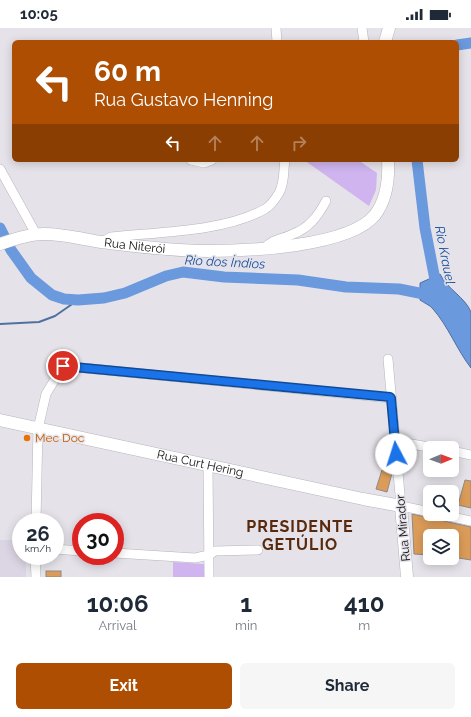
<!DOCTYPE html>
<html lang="en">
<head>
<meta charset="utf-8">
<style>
	body { margin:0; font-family:Raleway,sans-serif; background:#f6f6f7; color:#1f2937; height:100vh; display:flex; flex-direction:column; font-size:15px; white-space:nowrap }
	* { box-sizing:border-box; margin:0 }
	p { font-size:13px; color:#747a83 }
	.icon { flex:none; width:22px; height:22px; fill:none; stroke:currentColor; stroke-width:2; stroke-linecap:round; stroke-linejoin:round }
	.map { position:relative; height:549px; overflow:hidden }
	.panel { display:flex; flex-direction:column; background:#fff; flex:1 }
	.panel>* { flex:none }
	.guide { position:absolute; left:12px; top:12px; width:447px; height:122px; border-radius:6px; box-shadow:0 2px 10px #0003; background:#ae4e03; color:#fff; overflow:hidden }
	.needle { width:26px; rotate:89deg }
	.tools { position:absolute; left:423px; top:413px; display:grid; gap:8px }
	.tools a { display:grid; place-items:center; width:36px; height:36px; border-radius:6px; background:#fff; box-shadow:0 2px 10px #0003; font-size:20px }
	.speed { position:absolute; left:12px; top:485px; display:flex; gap:8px; font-size:20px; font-weight:700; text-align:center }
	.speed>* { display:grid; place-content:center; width:52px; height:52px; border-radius:50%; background:#fff; box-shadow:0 2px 10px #0003; line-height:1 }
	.speed small { font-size:10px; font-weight:400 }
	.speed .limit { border:6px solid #d22; background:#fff; color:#111 }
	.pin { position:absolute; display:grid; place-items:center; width:34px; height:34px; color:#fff; margin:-17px; border:2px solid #fff; border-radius:50%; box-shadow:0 1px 4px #0007 }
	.me { position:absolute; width:44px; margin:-22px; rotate:355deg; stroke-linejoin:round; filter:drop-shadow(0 0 3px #0008) }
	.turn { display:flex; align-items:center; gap:14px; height:84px; padding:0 16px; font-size:18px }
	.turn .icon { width:52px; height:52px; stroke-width:2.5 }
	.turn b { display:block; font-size:28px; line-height:34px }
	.lanes { display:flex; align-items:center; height:38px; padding:0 16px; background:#0003; justify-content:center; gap:20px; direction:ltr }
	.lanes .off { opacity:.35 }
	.eta { display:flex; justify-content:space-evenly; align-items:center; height:68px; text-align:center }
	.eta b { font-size:24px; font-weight:700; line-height:28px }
	.primary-button { display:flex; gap:8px; margin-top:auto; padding:8px 16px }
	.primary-button a { flex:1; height:46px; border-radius:6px; background:#ae4e03; color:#fff; font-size:16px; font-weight:700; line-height:46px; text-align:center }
	.primary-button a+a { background:#f6f6f7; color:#1f2937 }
	.status { display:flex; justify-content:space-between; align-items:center; height:28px; padding:0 20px; background:#fff; direction:ltr }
	.status svg { height:11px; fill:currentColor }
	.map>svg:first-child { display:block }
	.built { fill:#dcd6e4 }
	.green { fill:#cfb4ef }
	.water { fill:#6b99dd; stroke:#5070a0 }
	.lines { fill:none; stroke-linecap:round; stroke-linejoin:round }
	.stream { stroke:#5070a0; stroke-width:2 }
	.river { stroke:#6b99dd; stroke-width:11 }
	.building { fill:#dc9c59; stroke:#8e8985 }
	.minor-casing { stroke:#b6b4ba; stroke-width:10 }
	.major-casing { stroke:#b6b4ba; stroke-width:13 }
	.minor { stroke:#fff; stroke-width:9 }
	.major { stroke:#fff; stroke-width:12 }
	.route-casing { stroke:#114b97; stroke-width:10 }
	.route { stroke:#1a73e8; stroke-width:7 }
	.food-dot { fill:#e8710a; stroke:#e5e3e9; stroke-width:1.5 }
	.labels { text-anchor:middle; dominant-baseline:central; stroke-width:3; stroke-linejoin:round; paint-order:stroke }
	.street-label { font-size:12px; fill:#111013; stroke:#e5e3e9 }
	.food-label { font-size:12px; fill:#c56008; stroke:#e5e3e9; text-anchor:start }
	.water-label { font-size:13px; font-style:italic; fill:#144d9e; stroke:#e5e3e9 }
	.district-label { font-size:16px; font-weight:bold; letter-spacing:1px; fill:#58290c; stroke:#e5e3e9 }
</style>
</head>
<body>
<div class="status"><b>10:05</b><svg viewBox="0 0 49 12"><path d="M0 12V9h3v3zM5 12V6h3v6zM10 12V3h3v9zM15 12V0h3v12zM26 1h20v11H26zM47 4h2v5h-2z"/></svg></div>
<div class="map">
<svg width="471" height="549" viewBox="0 0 471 549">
	<rect width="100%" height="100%" fill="#e5e3e9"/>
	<!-- built -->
	<path class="built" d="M0,512h21v16h5v21h-26z"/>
	<!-- green -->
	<g class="green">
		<path d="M304,132h54l19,13 -1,17 -7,16z"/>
		<path d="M173,534l31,2v13h-31z"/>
	</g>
	<!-- water -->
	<path class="water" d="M440,246c7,15 25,23 31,38 0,7 0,46 0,56 -14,-18 -23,-42 -38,-59 -3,-4 -9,-6 -13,-9v-17z"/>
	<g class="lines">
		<!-- stream -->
		<path class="stream" d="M0,296l39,-2 16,-6 23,-16"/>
		<!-- river -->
		<g class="river">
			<path d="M457,17l14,-2"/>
			<path d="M417,132l8,68 12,62"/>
			<path d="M0,200l11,22 20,28 21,17 12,4 14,1 26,-2 21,-5 41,-17 17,-4 41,5 74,3 48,7 53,2 35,7"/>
		</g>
	</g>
	<!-- building -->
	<g class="building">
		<path d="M382,442l10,3 -5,19 -11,-3z"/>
		<path d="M465,452l6,1v27l-13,-3z"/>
		<path d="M412,486l59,13v33l-19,-3v-21h-22v19l-16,-1z"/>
		<rect x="46" y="543" width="15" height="6"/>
	</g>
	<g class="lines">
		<defs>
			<g id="minor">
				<path d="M276,0l1,14"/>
				<path d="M362,0l2,14"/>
				<path d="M191,132l13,3 8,-3"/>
				<path d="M0,141l36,65"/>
				<path d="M102,214l9,-5c46,-5 113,-5 154,-28 5,-3 11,-11 14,-16 6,-11 4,-21 6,-33"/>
				<path d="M265,220c7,-9 18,-9 28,-14 16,-6 25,-18 33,-33"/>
				<path d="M388,331l13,147 29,6"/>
				<path d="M395,413l39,7"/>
				<path d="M452,423l19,4"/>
				<path d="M208,437l1,112"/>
				<path d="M439,486l32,7"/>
				<path d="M36,494l2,-93 8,-35 17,-28 328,32"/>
				<path d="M55,521l26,2"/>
				<path d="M115,525l80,5 14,-3 6,-4 43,-1"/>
				<path d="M35,528l1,21"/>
			</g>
			<g id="major">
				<path d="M385,14l4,-14"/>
				<path id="s1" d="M0,216c14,-5 29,-10 44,-10 18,0 39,5 57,8 34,4 71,9 106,9 40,0 142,-4 168,-36 12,-16 14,-36 13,-55"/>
				<path id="s2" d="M0,392l363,79 38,7 6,71"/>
			</g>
		</defs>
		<!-- minor casing -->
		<use href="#minor" class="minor-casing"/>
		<!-- major casing -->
		<use href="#major" class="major-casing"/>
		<!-- minor -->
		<use href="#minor" class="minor"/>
		<!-- major -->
		<use href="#major" class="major"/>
	</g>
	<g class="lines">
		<defs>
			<path id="route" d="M63,338l327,31 1,1 5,56"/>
		</defs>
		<!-- route casing -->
		<use href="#route" class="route-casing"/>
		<!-- route -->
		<use href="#route" class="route"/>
	</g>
	<!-- markers -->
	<circle class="food-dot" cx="27" cy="410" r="4"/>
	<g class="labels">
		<!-- street labels -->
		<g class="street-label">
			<text stroke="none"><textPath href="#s1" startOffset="137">Rua Niterói</textPath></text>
			<text stroke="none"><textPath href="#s2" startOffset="205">Rua Curt Hering</textPath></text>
			<text transform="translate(403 500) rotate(-95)">Rua Mirador</text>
		</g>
		<!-- food labels -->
		<g class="food-label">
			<text x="35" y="410">Mec Doc</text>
		</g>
		<!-- water labels -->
		<g class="water-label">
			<text transform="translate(445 227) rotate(79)">Rio Krauel</text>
			<text transform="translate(225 234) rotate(3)">Rio dos Índios</text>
		</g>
		<!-- district labels -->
		<g class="district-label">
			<text x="300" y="498">PRESIDENTE<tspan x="300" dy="18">GETÚLIO</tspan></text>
		</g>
	</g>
</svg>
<div class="tools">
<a><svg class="needle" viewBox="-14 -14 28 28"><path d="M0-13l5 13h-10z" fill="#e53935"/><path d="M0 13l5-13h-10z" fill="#747a83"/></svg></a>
<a><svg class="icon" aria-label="search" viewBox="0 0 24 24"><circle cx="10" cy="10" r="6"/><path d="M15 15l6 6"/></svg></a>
<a><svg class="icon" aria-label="layers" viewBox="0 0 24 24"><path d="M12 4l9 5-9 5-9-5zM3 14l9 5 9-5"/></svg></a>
</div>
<div class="speed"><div>26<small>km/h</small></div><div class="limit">30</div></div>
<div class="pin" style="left:63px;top:338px;background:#d93025"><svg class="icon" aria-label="arrive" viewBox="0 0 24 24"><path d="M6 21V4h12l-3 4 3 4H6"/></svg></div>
<svg class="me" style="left:396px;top:426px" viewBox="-20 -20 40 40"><circle r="19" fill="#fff"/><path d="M0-13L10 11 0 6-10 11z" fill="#1a73e8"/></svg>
<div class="guide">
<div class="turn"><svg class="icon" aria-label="left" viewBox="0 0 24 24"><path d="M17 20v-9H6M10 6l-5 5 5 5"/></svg><div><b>60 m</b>Rua Gustavo Henning</div></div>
<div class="lanes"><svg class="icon" aria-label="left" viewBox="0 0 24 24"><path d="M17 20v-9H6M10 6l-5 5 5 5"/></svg><svg class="icon off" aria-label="ahead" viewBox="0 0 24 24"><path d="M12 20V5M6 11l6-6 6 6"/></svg><svg class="icon off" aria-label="ahead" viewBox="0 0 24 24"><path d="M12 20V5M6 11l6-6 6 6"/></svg><svg class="icon off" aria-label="right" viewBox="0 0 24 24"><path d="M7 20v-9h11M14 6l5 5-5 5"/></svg></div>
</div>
</div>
<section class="panel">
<div class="eta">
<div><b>10:06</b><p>Arrival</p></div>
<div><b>1</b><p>min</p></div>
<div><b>410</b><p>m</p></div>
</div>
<div class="primary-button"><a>Exit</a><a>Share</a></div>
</section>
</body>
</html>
